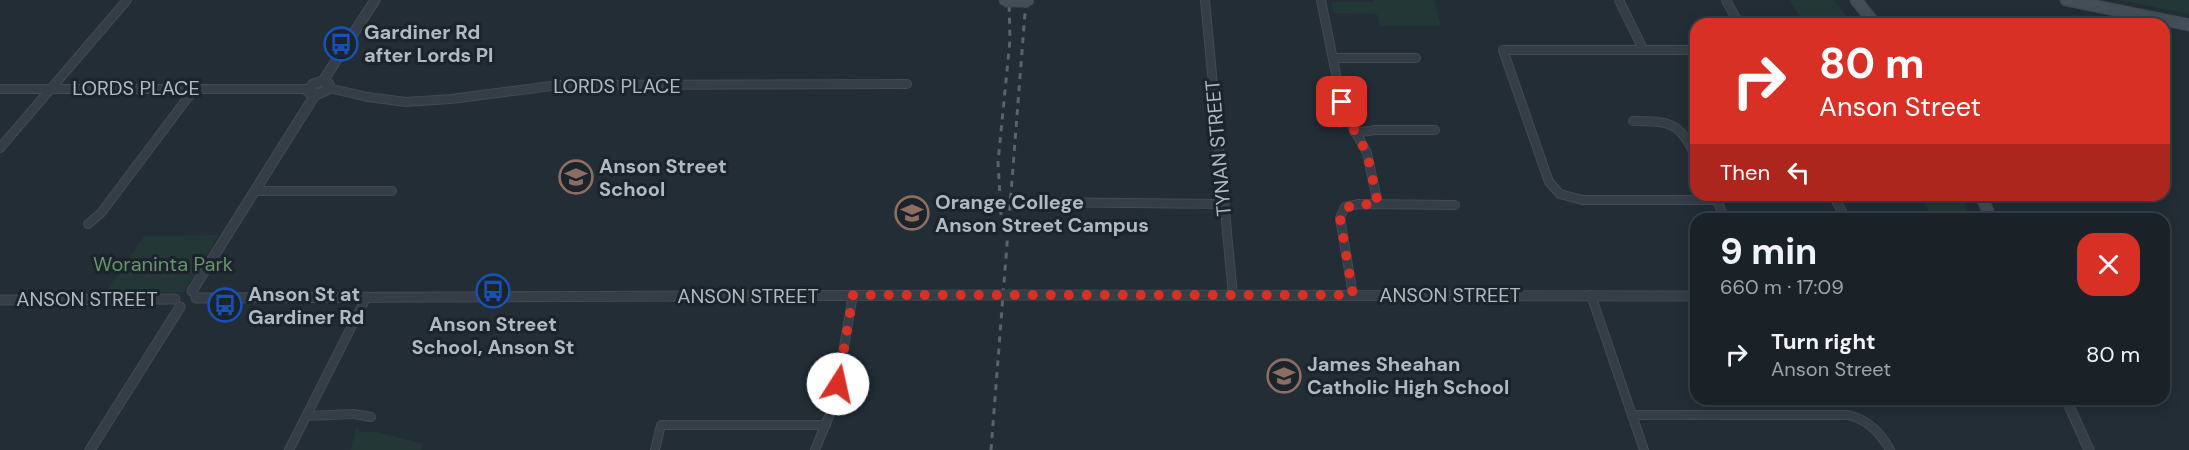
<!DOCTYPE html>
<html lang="en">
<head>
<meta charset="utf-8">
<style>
	body { margin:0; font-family:"DM Sans",sans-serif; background:#272f34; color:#f1f3f6; height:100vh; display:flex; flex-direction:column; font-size:22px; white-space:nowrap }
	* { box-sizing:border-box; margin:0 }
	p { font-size:20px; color:#9fa4a8 }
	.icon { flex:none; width:33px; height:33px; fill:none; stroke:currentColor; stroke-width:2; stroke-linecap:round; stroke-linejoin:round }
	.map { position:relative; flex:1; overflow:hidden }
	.sheet { position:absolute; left:1690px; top:213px; width:480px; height:192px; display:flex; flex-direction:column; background:#1a2228; border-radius:18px; box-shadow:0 3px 15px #0003,0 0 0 2px #383f45 }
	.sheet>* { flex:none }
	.hud { position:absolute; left:1690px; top:18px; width:480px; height:183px; border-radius:18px; box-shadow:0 3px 15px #0003,0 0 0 2px #383f45; background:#d93025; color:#fff; overflow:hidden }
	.pin { position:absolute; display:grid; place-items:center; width:51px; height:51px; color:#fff; margin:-26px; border-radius:12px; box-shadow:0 3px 9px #0006 }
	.me { position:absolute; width:66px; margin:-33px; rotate:10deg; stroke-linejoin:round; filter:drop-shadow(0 0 4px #0008) }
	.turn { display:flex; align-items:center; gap:21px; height:126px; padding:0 30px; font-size:27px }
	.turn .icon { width:78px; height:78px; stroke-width:2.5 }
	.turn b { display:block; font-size:42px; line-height:51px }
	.then { display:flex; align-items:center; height:57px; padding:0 30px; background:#0003; gap:12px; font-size:22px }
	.round { display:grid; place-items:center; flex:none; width:63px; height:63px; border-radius:18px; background:#272f34 }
	.headline { display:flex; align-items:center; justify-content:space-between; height:102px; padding:0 30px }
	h1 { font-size:36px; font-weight:700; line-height:45px }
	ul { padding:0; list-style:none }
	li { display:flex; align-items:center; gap:18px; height:78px; padding:0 30px }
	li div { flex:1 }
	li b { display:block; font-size:22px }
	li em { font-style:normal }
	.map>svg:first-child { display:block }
	.green { fill:#243737 }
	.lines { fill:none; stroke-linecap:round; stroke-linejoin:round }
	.minor-casing { stroke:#424a53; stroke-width:10 }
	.tertiary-casing { stroke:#424a53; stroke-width:11 }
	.secondary-casing { stroke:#424a53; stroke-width:13 }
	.minor { stroke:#353e47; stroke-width:8 }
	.tertiary { stroke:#353e47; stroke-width:9 }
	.secondary { stroke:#444e59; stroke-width:10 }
	.rail { stroke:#57636d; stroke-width:3; stroke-dasharray:6 6; stroke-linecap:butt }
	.tertiary-bridge-casing { stroke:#424a53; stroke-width:11; stroke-linecap:butt }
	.secondary-bridge-casing { stroke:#424a53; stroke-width:13; stroke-linecap:butt }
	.tertiary-bridge { stroke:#353e47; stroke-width:9 }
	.secondary-bridge { stroke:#444e59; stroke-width:10 }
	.route { stroke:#d93025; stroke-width:10; stroke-dasharray:0 18 }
	.labels { text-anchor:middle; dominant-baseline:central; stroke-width:6; stroke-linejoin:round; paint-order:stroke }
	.poi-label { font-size:20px; font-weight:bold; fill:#b0b9c3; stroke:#1b232b; text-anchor:start }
	.street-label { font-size:20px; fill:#b0b9c3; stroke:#1b232b }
	.park-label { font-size:20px; fill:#69926e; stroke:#1b232b }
</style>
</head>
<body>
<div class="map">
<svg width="2189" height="450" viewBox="0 0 2189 450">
	<rect width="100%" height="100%" fill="#222d36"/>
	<!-- green -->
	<g class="green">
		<path d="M1374,0h60l7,26h-61l-3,-12 -44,-1 -2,-11h43z"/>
		<path d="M1789,0h45l18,24h-47z"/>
		<path d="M2118,0h71v14z"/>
		<path d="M1919,195h41l11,24h-36z"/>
		<path d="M219,235l-35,57 -79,1 39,-57z"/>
		<path d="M356,427l4,5h16l48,12 -3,6h-70z"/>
	</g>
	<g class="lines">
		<defs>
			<g id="minor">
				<path d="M1205,0l28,295"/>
				<path d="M1321,0l22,109 24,44 11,51"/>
				<path d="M1619,0l24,49"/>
				<path d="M1726,0l13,24"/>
				<path d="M1696,50h-193l46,132 11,12 22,6h135"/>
				<path d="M1333,58h83"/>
				<path d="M329,88l38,9 39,5 45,-3 108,-14 348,-1"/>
				<path d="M0,89h308"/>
				<path d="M1633,121c38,0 46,1 63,36"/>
				<path d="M1355,133l20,-3h60"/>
				<path d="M0,148l127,-148"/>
				<path d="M255,191h137"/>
				<path d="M1833,195l13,24"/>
				<path d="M1715,196l10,23"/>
				<path d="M1028,202l195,2"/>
				<path d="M88,224l13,-11 94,-125"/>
				<path d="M1353,295l-13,-77 5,-11 14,-3 96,1"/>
				<path d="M1591,295l53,155"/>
				<path d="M1632,415h216c20,5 32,17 42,35"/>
				<path d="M307,416l47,-2 17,3"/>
				<path d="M289,450l77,-152"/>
				<path d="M655,450l6,-25h165"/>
				<path d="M815,450l19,-46 19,-109"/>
			</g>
			<g id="tertiary">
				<path d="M323,81l52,-81"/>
				<path d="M323,81l6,3 -2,6 -9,4 -10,-2 5,-8z"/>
				<path d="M192,291l123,-196"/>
				<path d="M1021,295l675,1"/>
				<path d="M196,298l782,-3"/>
				<path d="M0,300l175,-1"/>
				<path d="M2066,399l23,51"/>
				<path d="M90,450l90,-143"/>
			</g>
			<g id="secondary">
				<path d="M1856,0l19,24"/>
				<path d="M2066,0l123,25"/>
				<path d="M1981,195l10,24"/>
			</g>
		</defs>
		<!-- minor casing -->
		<use href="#minor" class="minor-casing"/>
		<!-- tertiary casing -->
		<use href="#tertiary" class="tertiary-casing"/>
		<!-- secondary casing -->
		<use href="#secondary" class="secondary-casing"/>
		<!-- minor -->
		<use href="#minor" class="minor"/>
		<!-- tertiary -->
		<use href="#tertiary" class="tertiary"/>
		<!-- secondary -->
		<use href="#secondary" class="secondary"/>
		<!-- rail -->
		<g class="rail">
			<path d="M1001,215l-3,-53 12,-122 -1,-40"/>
			<path d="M991,450l35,-450"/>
		</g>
		<defs>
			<path id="tertiary-bridge" d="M978,295h43"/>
			<path id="secondary-bridge" d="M1004,1h25"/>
		</defs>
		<!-- tertiary-bridge casing -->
		<use href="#tertiary-bridge" class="tertiary-bridge-casing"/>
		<!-- secondary-bridge casing -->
		<use href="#secondary-bridge" class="secondary-bridge-casing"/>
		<!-- tertiary-bridge -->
		<use href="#tertiary-bridge" class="tertiary-bridge"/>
		<!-- secondary-bridge -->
		<use href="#secondary-bridge" class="secondary-bridge"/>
	</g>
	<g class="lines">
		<!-- route -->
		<path class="route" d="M838,384l15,-89h500l-13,-77 1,-6 11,-7 26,-1 -11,-51 -21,-37 -4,-14"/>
	</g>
	<!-- icons -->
	<defs>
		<symbol id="bus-ring" viewBox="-11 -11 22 22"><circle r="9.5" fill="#1b232b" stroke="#1a4fb4" stroke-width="1.5"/><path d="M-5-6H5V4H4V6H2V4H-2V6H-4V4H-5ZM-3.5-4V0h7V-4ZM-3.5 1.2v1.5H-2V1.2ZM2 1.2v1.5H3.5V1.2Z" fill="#1a4fb4"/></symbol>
		<symbol id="school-ring" viewBox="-11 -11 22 22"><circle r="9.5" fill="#1b232b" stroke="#8d6e63" stroke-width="1.5"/><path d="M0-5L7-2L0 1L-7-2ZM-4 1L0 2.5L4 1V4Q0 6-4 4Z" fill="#8d6e63"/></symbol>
		<symbol id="university-ring" viewBox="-11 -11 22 22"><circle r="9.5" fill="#1b232b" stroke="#8d6e63" stroke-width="1.5"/><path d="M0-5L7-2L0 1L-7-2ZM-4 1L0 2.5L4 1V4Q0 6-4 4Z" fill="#8d6e63"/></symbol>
	</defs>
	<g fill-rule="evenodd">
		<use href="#bus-ring" x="322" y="25" width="38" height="38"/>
		<use href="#school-ring" x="557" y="158" width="38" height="38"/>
		<use href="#university-ring" x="893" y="194" width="38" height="38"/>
		<use href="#bus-ring" x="474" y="272" width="38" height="38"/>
		<use href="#bus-ring" x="206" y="286" width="38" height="38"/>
		<use href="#school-ring" x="1265" y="357" width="38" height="38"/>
	</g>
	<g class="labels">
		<!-- poi labels -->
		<g class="poi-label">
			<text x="364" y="32">Gardiner Rd<tspan x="364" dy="23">after Lords Pl</tspan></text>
			<text x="599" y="166">Anson Street<tspan x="599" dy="23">School</tspan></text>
			<text x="935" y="202">Orange College<tspan x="935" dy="23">Anson Street Campus</tspan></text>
			<text x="248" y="294">Anson St at<tspan x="248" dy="23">Gardiner Rd</tspan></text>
			<text x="493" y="324" text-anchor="middle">Anson Street<tspan x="493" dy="23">School, Anson St</tspan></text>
			<text x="1307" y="364">James Sheahan<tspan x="1307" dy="23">Catholic High School</tspan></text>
		</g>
		<!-- street labels -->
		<g class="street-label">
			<text x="617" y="86">LORDS PLACE</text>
			<text x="136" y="88">LORDS PLACE</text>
			<text transform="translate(1218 148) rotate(-95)">TYNAN STREET</text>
			<text x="1450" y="295">ANSON STREET</text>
			<text x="748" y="296">ANSON STREET</text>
			<text x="87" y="299">ANSON STREET</text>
		</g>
		<!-- park labels -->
		<g class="park-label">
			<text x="163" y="264">Woraninta Park</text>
		</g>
	</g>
</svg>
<div class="pin" style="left:1342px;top:102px;background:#d93025"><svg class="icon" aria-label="arrive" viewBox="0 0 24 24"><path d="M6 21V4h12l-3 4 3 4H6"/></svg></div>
<svg class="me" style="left:838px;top:384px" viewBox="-20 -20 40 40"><circle r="19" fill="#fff"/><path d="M0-13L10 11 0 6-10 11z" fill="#d93025"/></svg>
<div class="hud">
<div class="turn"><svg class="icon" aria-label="right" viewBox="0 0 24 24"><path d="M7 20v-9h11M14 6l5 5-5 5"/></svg><div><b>80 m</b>Anson Street</div></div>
<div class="then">Then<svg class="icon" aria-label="left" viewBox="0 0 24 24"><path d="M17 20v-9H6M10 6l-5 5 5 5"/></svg></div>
</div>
<section class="sheet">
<div class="headline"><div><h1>9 min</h1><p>660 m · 17:09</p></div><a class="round" style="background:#d93025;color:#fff"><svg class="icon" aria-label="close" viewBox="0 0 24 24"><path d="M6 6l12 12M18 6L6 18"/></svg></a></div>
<ul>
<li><svg class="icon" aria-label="right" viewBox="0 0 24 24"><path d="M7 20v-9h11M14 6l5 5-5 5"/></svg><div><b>Turn right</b><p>Anson Street</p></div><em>80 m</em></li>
</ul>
</section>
</div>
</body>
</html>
